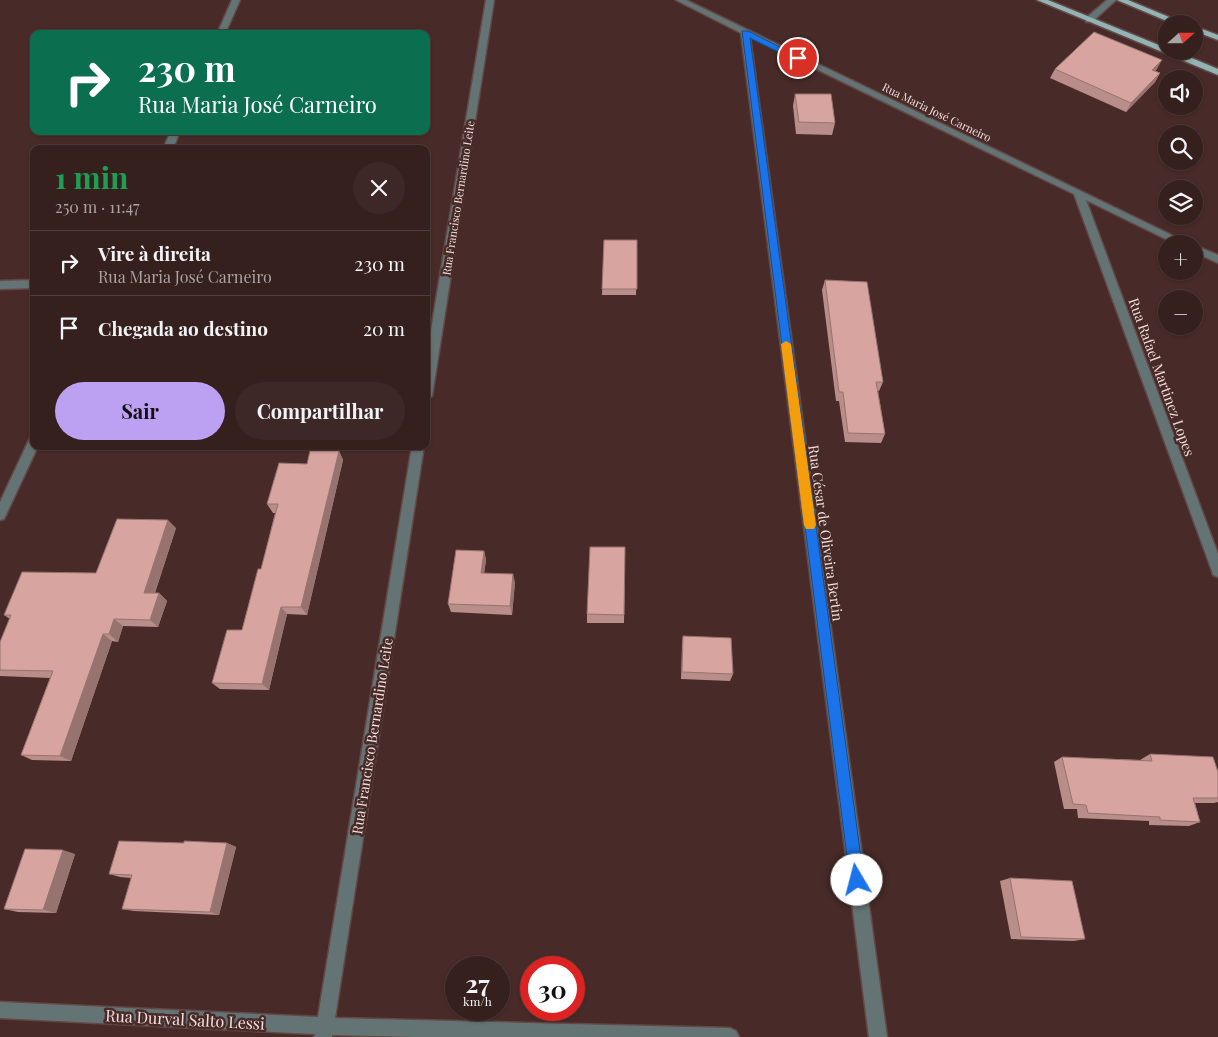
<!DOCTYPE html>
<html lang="pt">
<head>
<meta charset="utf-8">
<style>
	body { margin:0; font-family:"Playfair Display",serif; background:#3d2827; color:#f1f3f6; height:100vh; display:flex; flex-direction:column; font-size:19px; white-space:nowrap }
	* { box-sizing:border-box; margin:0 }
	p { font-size:16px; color:#aaa3a4 }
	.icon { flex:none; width:28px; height:28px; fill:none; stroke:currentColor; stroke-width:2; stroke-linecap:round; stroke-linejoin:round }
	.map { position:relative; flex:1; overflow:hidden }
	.sheet { position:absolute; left:30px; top:145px; width:400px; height:305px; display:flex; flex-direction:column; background:#36201e; border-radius:10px; box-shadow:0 1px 4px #0004,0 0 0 1px #503e3c }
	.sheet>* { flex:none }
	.top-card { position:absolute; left:30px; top:30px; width:400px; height:105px; border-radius:10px; box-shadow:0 1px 4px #0004,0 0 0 1px #503e3c; background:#0b6e4f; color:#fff; overflow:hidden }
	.needle { width:32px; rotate:69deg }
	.buttons { position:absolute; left:1158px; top:15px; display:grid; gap:10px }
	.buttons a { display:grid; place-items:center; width:45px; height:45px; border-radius:50%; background:#36201e; box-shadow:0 1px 4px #0004,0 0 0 1px #503e3c; font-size:25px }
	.speed { position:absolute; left:445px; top:956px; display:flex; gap:10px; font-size:25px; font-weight:700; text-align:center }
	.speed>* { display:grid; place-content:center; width:65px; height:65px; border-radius:50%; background:#36201e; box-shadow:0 1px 4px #0004,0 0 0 1px #503e3c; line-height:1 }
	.speed small { font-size:12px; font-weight:400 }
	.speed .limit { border:8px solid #d22; background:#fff; color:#111 }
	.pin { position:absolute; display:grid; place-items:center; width:42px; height:42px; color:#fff; margin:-21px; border:2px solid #fff; border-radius:50%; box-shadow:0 1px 5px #0007 }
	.me { position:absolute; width:55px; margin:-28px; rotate:352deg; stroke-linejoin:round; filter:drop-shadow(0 0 4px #0008) }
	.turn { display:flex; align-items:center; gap:18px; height:105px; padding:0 25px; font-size:22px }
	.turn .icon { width:65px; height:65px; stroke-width:2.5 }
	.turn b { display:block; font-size:35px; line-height:42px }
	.round { display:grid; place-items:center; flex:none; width:52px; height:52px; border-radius:26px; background:#3d2827 }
	.head { display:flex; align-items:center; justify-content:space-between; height:85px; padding:0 25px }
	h1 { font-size:30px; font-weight:700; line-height:38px; color:#1e9e55 }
	.action { display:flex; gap:10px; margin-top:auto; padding:10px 25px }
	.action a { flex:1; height:58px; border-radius:30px; background:#bca0f2; color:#111; font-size:20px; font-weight:700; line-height:58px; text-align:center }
	.action a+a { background:#3d2827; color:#f1f3f6 }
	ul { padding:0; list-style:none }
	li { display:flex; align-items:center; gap:15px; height:65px; padding:0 25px; border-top:1px solid #503e3c }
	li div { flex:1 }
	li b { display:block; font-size:19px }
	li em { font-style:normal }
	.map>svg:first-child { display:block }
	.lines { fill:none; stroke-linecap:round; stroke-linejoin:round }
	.minor-casing { stroke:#634845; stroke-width:3 }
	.major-casing { stroke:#634845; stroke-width:3 }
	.minor { fill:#647474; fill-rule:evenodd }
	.major { fill:#92b4b4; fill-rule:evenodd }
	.wall { fill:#b98d89 }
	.shaded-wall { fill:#96736f }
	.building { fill:#d7a49f; stroke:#96736f }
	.route { fill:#1a73e8; stroke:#114b97 }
	.slow { fill:#f59e0b }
	.labels { text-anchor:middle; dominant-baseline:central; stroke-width:5; stroke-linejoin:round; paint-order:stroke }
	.far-street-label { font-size:11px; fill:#f2dfdd; stroke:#482b28 }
	.street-label { font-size:14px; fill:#f2dfdd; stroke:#482b28 }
	.near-street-label { font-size:16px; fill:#f2dfdd; stroke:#482b28 }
</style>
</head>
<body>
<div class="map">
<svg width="1218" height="1037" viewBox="0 0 1218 1037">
	<rect width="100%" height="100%" fill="#482b28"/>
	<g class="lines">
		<defs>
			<g id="minor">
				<path d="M232,0h8l-15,34h-8z"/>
				<path d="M486,0h8l-62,396 -6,4v-40z"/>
				<path d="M676,0h10l504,244h-14l-90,-44 132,354v23l-5,-2 -1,-4 -138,-377 -324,-157 137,1000h-18l-128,-1004z"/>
				<path d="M1107,0h9l-24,22h-6v-4z"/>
				<path d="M171,131h9l-7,18h-10z"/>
				<path d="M1194,245l24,10v8l-24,-11z"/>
				<path d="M34,280v8l-34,1v-8z"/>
				<path d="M34,436v10h4l-34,73 -4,1v-18l30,-64z"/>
				<path d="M412,446h12l-89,572 395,10 6,3 3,6h-322l-85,-2v2h-18l1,-3 -315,-16v-16l318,15z"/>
			</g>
			<g id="major">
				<path d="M1037,0h11l118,48v3h9l43,18v6z"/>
				<path d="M1117,0h11l58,24h-12z"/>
				<path d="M1194,26l24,9v5l-24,-9z"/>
			</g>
		</defs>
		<!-- minor casing -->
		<use href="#minor" class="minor-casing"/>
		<!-- major casing -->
		<use href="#major" class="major-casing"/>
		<!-- minor -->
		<use href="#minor" class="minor"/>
		<!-- major -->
		<use href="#major" class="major"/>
	</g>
	<!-- wall -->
	<g class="wall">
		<path d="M1055,69h102l-2,2 5,2 -5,9 -29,30 -76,-34z"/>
		<path d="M795,94l40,29 -3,12 -36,-1 -3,-28z"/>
		<path d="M604,240h33l-1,55h-34z"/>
		<path d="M825,280l58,102 -4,9h-1l7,43 -4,9 -36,-1 -6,-41h-3l-14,-111z"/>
		<path d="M339,451l4,9 -36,155 -20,-1 -18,76 -49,-1 -8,-6 30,-53 19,-61 14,-56h-2l-6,-9 40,-40z"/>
		<path d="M176,528l-21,65h4l8,8 -9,26 -35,-1 -5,16 -6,-1 -41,120 -39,-1 -11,-5 29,-77 -50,-2v-34l10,-23 -6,-4 92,-42z"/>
		<path d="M625,547l-1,76h-37v-9z"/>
		<path d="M484,551l2,9 -2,13 31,9 -3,33 -61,-3 -3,-8z"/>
		<path d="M683,636l50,38 -3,7 -49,-2 1,-35z"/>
		<path d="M1150,754l68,18v30l-4,1h-19l5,19 -11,4 -40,-1v-4l-71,-3 -1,-9h-13l-10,-47 8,-5 78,3z"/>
		<path d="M184,843h43l9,4 -17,68 -85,-4 -12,-2 9,-31 -11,-1 -11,-3z"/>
		<path d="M75,854l-19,59 -38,-1 -14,-3z"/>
		<path d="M1010,878l75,61 -11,2 -63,-2 -11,-58z"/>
	</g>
	<!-- shaded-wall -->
	<g class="shaded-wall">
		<path d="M1162,60l-5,9 -10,9 5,-8z"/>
		<path d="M1160,73l-5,9 -29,30 5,-9z"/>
		<path d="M339,451l4,9 -36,155 -6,-8z"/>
		<path d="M168,520l8,8 -24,73 -8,-8z"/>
		<path d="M484,551l2,9 -3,21 -2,-8z"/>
		<path d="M513,574l2,8 -3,33 -2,-9z"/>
		<path d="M159,593l8,8 -9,26 -8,-7z"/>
		<path d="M281,607l6,7 -18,76 -7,-6z"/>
		<path d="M114,619l9,7 -5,16 -9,-8z"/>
		<path d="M103,634l9,7 -41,120 -11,-5z"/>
		<path d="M227,843l9,4 -17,68 -9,-3z"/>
		<path d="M63,850l12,4 -19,59 -13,-3z"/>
	</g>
	<!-- building -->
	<g class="building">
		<path d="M1094,32l68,28 -10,10 8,3 -29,30 -76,-34z"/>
		<path d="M795,94h36l4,29 -36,-1z"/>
		<path d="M604,240h33v49h-35z"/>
		<path d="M825,280l42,2 16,100h-7l9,52 -37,-1 -5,-41h-4z"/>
		<path d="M310,451h29l-38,156h-20l-19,77 -50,-1 15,-53h15l16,-61h3l17,-65h-11l12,-41 28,1z"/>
		<path d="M117,519l51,1 -24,73h15l-9,27 -36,-1 -5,15h-6l-43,122 -39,-1 32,-84 -53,-1v-28l11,-27h-7l18,-43 74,1z"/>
		<path d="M590,547h35l-1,68 -37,-1z"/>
		<path d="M456,550l28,1 -3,22 32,1 -3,32 -62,-2z"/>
		<path d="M683,636l48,2 2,36 -51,-2z"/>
		<path d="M1150,754l63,3 5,15v26h-25l7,24 -40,-2v-3l-72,-4 -2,-8 -13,-1 -11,-47 90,4z"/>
		<path d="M119,841l65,2v-2l43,2 -17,69 -88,-3 10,-34 -23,-1z"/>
		<path d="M25,849l38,1 -20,60 -39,-1z"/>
		<path d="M1010,878l62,3 13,58 -64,-2z"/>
	</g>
	<!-- route -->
	<path class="route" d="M742,31h6l54,27 -7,2 -45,-22 114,842 -2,5 -5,2 -5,-2 -2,-5z"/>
	<!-- slow -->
	<path class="slow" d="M786,341l5,3 25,181 -2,4h-8l-2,-4 -23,-181z"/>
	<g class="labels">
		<!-- far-street labels -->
		<g class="far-street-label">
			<text transform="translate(937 112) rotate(26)">Rua Maria José Carneiro</text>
			<text transform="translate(458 198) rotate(-81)">Rua Francisco Bernardino Leite</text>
		</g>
		<!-- street labels -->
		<g class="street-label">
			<text transform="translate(1162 377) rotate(70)">Rua Rafael Martinez Lopes</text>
			<text transform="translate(826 533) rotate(82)">Rua César de Oliveira Bertin</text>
			<text transform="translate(372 736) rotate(-81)">Rua Francisco Bernardino Leite</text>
		</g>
		<!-- near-street labels -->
		<g class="near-street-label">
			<text transform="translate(185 1019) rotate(3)">Rua Durval Salto Lessi</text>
		</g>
	</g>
</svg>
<div class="buttons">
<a><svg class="needle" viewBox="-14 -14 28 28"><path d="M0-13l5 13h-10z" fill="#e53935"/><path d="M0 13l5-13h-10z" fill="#aaa3a4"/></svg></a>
<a><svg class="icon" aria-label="sound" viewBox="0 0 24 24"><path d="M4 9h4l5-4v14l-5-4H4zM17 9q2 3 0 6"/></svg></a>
<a><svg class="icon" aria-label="search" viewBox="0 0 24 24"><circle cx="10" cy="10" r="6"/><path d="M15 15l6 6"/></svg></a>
<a><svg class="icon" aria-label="layers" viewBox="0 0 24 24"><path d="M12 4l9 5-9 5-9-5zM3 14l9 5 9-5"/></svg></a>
<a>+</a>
<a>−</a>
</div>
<div class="speed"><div>27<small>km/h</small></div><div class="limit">30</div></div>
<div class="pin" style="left:798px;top:58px;background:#d93025"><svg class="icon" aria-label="arrive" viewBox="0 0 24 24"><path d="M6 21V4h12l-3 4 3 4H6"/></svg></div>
<svg class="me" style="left:857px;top:880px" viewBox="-20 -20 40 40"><circle r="19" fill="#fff"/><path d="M0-13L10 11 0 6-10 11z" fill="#1a73e8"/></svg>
<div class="top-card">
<div class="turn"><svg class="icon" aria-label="right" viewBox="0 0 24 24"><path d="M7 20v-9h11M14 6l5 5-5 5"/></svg><div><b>230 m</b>Rua Maria José Carneiro</div></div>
</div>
<section class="sheet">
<div class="head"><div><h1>1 min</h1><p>250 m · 11:47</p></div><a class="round"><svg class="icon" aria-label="close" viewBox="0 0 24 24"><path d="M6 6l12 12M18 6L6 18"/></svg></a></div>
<ul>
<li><svg class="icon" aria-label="right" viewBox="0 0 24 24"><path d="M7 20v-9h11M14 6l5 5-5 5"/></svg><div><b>Vire à direita</b><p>Rua Maria José Carneiro</p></div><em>230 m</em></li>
<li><svg class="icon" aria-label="arrive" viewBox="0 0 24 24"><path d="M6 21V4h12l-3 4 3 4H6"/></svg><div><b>Chegada ao destino</b></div><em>20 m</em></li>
</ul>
<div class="action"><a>Sair</a><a>Compartilhar</a></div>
</section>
</div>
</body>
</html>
